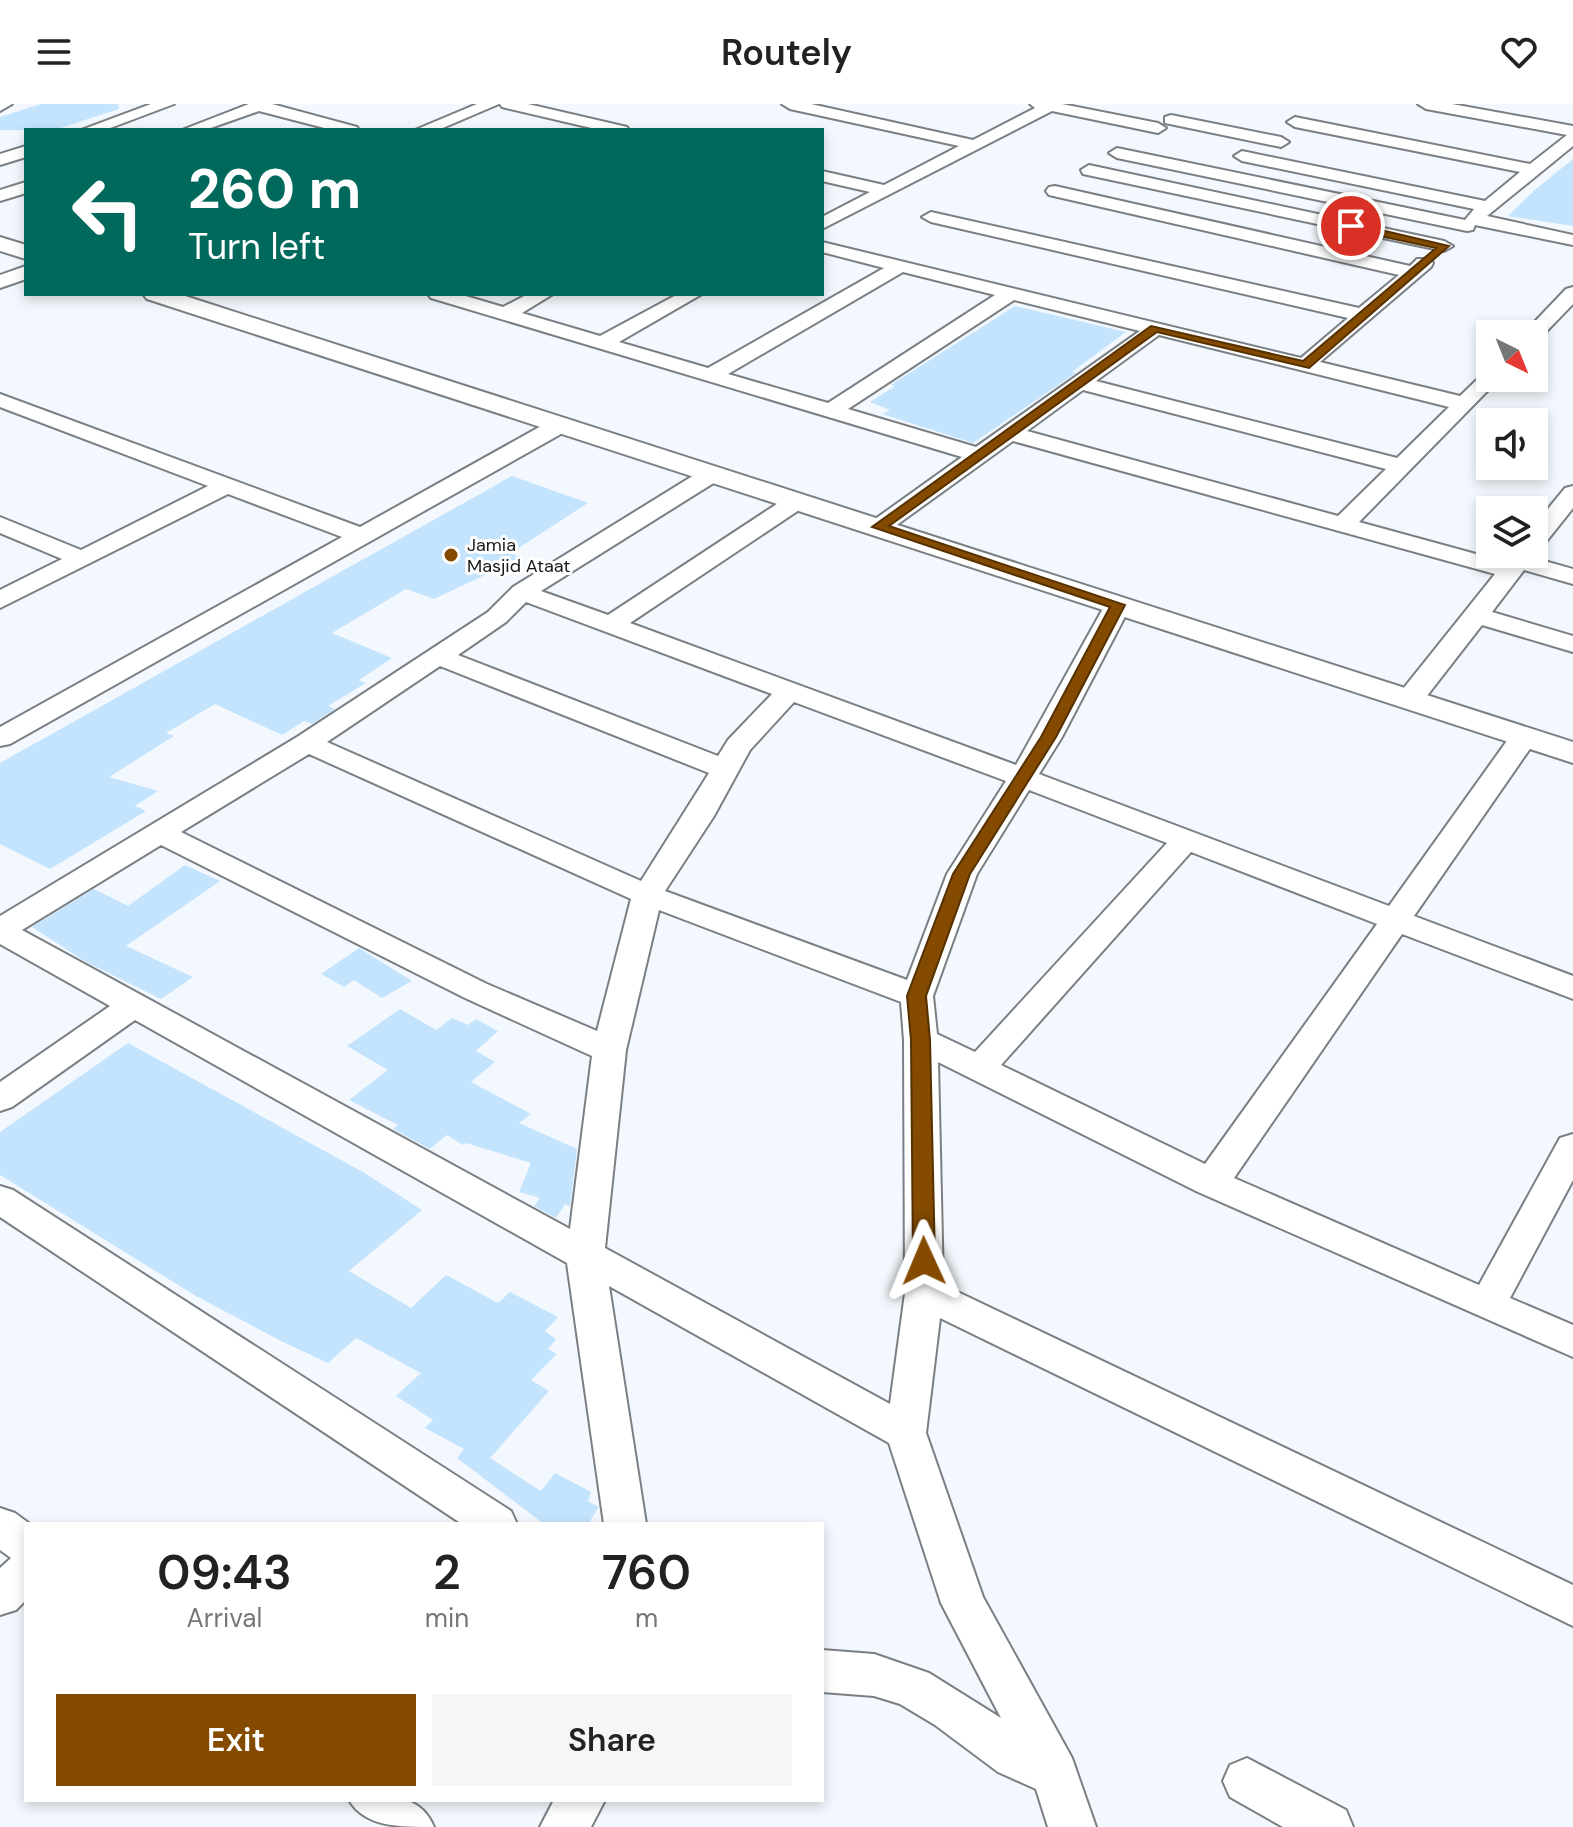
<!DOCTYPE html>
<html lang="en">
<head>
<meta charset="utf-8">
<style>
	body { margin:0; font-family:"DM Sans",sans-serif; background:#f6f6f6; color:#222; height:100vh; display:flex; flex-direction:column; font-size:30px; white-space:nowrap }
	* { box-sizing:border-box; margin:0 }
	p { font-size:26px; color:#767676 }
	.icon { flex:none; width:44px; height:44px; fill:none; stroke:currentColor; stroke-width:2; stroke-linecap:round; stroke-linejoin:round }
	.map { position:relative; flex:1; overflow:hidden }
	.details { position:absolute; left:24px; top:1418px; width:800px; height:280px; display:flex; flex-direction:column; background:#fff; border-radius:0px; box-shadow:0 4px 12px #0003 }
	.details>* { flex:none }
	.hud { position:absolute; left:24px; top:24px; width:800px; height:168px; border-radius:0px; box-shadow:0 4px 12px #0003; background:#00695c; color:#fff; overflow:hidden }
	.needle { width:52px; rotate:137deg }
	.controls { position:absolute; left:1476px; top:216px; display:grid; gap:16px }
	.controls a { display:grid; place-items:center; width:72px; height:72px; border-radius:0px; background:#fff; box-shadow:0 4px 12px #0003; font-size:40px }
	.pin { position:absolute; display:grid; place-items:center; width:68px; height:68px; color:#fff; margin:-34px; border:4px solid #fff; border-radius:50%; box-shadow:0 2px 8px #0007 }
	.me { position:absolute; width:88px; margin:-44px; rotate:359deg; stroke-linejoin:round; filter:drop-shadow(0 0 6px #0008) }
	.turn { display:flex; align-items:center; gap:28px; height:168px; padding:0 32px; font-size:36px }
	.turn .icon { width:104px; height:104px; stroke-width:2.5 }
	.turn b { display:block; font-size:56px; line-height:68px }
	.eta { display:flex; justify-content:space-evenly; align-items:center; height:136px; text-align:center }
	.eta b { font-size:48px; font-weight:600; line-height:56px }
	.cta { display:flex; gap:16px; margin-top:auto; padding:16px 32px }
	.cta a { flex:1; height:92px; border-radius:0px; background:#844b00; color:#fff; font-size:32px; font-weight:600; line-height:92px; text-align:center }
	.cta a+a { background:#f6f6f6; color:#222 }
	header { display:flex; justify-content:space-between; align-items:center; height:104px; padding:0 32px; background:#fff; font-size:36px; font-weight:600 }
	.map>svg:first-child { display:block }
	.building { fill:#c4e4fe }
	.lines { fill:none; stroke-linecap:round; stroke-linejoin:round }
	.minor-casing { stroke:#7a7f83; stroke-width:4 }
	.tertiary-casing { stroke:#7a7f83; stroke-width:4 }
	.minor { fill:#fff; fill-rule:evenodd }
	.tertiary { fill:#fff; fill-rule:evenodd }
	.route { fill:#844b00; stroke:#563100; stroke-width:2 }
	.poi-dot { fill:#844b00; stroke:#fff; stroke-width:3 }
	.labels { text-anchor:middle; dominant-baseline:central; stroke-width:6; stroke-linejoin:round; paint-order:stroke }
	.far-poi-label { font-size:18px; fill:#151718; stroke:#fff; text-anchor:start }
</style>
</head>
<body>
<header><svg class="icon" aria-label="menu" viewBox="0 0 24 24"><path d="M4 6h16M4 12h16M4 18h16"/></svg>Routely<svg class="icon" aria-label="heart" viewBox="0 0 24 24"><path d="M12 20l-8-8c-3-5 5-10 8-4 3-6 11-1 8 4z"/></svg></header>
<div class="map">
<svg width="1573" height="1723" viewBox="0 0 1573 1723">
	<rect width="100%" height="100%" fill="#f2f8fd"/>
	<!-- building -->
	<g class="building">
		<path d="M41,0h77l1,5 -65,21h-54v-13z"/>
		<path d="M1573,55v67l-65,-10 28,-27z"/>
		<path d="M1015,202l111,26 -54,40 4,1 -103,70 -91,-29 8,-4 -20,-8 25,-16 -4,-1 9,-6z"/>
		<path d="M512,372l76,27 -77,50 10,5 -87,41 -28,-10 -74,44 60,25 -33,22 7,3 -38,23 7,3 -23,15 -8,-3 -22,14 -67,-31 -49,29 8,3 -65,41 49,14 -23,15 11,5 -96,58 -50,-25v-81z"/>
		<path d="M185,761l35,16 -94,65 67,31 -32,22 -75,-37 -54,-35 62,-38 34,17z"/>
		<path d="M359,844l53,33 -30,17 -28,-18 -10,7 -23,-13z"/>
		<path d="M400,905l36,21 16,-12 16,7 8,-6 22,12 -22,20 19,11 -24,20 60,32 -12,9 58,26 -7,58 -5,-3 -9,14 -22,-12 6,-8 -21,-6 12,-29 -65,-20 -3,2 -16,-10 -17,14 -37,-20 5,-4 -49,-25 39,-30 -41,-24z"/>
		<path d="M128,939l235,129 59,38 -73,61 62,37 35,-33 52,28 12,-11 48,25 -13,14 11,8 -8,10 9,5 -26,26 18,11 -59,67 51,33 14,-18 36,19 -3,9 11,6 -11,17h-44l-87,-66 7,-9 -39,-21 8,-8 -37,-24 25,-23 -65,-35 -28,25 -47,-22 -85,-45 -196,-121v-43z"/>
	</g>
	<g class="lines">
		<defs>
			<g id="minor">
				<path d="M151,0h23l-69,26h-24z"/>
				<path d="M249,0h23l85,23 2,3h-27l-73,-19 -54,19h-23z"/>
				<path d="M477,0h22l-61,26h-23z"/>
				<path d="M500,0h28l99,23 2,3h-29l-98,-23z"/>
				<path d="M782,0h29l162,36 62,-32 -5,-4h32l96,19 8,5 -8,5 -106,-22 -230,118v-12l48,-25 -48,-11v-10l62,14 75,-39 -169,-37z"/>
				<path d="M1418,0h34l121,22v20l-86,70 86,19v10l-98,-20 -2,5 -6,1 -350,-73 -8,-5 8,-5 348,72 9,-11 -232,-48 -8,-5 8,-5 243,50 35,-29 -225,-45 -8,-5 8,-5 235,47 37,-29 -141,-26z"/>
				<path d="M1171,11l110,22 8,5 -8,5 -116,-24v-6z"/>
				<path d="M26,42v11l-26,8v-11z"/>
				<path d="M1089,61l355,76 9,5 -9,5 -361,-77 -2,-4z"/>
				<path d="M26,78v11l-26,8v-11z"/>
				<path d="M1055,82l355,80 7,-7h14l2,4 -2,4 -111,95 140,34 23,-22 7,-2v6h10l-141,144 146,40 7,-8h20l2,4 39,11v15l-49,-14 -32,42 81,24v16l-91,-27 -63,81h-20l-3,-6 3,-6 96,-120 -482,-133 -126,91h-16l-4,-5 4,-5 91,-65 -531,-159 -3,-4h31l44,13 25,-13h25l-31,19 78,23 78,-42h24l-83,48 89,26 176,-100 -62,-16v-10l479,116 47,-40 -417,-96 -9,-5 9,-5 428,96 40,-33 -350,-80 -3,-4 3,-4zM903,168l92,23 -167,108 -100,-29zM1014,196l126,31 -164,116 -128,-38zM1159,231l290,72 -52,51 -301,-77zM1083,286l303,79 -48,47 -311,-85z"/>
				<path d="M26,162v13l-26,9v-13z"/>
				<path d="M1573,183v17l-33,34 -6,2v-6h-11l43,-45z"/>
				<path d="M0,290l360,133 192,-107 8,-2 11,7 -3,5 -558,314 -10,2v-19l342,-190 -114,-43 -228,114v-18l62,-31 -62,-26v-16l81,33 127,-64 -208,-79z"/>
				<path d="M712,363l8,2 3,5 -3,5 -179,112 67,24 181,-119h16l4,5 -4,5 -175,117 386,142 89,-160 4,-5h18l4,5 -69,132 -23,37 350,132 125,-175 10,-2 10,2 4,6 -124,179 159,60v23l-171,-65 -168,244 245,107 81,-147 13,-4v46l-63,118 63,27v32l-375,-165 -260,-130 5,223 630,300v41l-633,-308 -14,115 57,164 89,161 24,69h-48l-12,-38 -38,-17 -63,-47 -35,-21 -26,-8 -52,-4v-42l52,4 55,19 72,45 -60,-115 -52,-160 -280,-157 37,238h-42l-37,-261 -432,-243 -123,87 -12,4v-29l110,-76 -110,-62v-28l297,-179 191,-125 25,-25 191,-118zM526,498l246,92 -44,46 -10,16 -260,-101 48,-33zM440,562l269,107 -68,108 -314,-139zM794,598l212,79 -59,93 -40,106 -242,-89 49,-75 36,-66zM309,650l322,145 -34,132 -110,-47 -306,-152zM1029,686l138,53 -192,209 -38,-18 -4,-38 44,-122zM161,741l304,153 127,58 -22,173 -548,-299zM1191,748l186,72 -172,240 -204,-99zM659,806l242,92 3,38 1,253 -15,111 -285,-156 21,-198z"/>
				<path d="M1573,382v22l-31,39 -8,2v-23l31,-38z"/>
				<path d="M0,1082l13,4 498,321 6,13h-55l-462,-307z"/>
				<path d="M0,1404l15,5 15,11h-4v76l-10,10 -16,5v-47l11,-10 -11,-8z"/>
				<path d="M1247,1654l99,52 7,17h-70l-53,-30 -7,-16 7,-16z"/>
				<path d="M349,1696c36,0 69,-11 85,27 -36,0 -69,0 -85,-27z"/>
				<path d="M554,1696h51l-14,27h-51z"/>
			</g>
			<g id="tertiary">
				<path d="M0,0h12l-12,7z"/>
				<path d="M0,133l26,8v14l-26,-8z"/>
				<path d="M143,190h36l1394,448v21l-1426,-464z"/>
			</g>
		</defs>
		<!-- minor casing -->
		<use href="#minor" class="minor-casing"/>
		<!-- tertiary casing -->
		<use href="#tertiary" class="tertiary-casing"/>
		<!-- minor -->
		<use href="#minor" class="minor"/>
		<!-- tertiary -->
		<use href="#tertiary" class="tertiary"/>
	</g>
	<!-- route -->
	<path class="route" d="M1351,119l98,23 -140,122 -152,-36 -268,194 236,79 -69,132 -86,137 -44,122 4,44 5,221 -4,6h-15l-3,-6 -2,-221 -4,-44 46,-122 88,-137 69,-130 -238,-80 279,-201 152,35 133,-113 -89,-19v-5z"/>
	<!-- markers -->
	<circle class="poi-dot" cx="451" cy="451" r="8"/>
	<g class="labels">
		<!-- far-poi labels -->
		<g class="far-poi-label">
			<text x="467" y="441">Jamia<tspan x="467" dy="21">Masjid Ataat</tspan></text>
		</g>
	</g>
</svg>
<div class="controls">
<a><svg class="needle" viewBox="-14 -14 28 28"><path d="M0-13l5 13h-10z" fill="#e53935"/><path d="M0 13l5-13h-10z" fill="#767676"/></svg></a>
<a><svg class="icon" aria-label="sound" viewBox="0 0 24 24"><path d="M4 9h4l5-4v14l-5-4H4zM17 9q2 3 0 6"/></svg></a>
<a><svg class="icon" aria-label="layers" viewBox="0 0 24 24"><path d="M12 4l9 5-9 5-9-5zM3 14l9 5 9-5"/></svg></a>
</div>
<div class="pin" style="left:1351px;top:122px;background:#d93025"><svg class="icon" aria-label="arrive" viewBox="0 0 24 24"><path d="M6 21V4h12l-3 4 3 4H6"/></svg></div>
<svg class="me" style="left:924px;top:1157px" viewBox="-20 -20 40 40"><path d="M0-17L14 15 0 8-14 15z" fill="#844b00" stroke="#fff" stroke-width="4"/></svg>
<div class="hud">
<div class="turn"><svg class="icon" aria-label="left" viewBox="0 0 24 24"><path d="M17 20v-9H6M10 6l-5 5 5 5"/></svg><div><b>260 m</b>Turn left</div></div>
</div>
<section class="details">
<div class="eta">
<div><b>09:43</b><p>Arrival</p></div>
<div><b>2</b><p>min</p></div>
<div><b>760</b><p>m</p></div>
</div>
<div class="cta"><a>Exit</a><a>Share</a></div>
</section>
</div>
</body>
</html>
